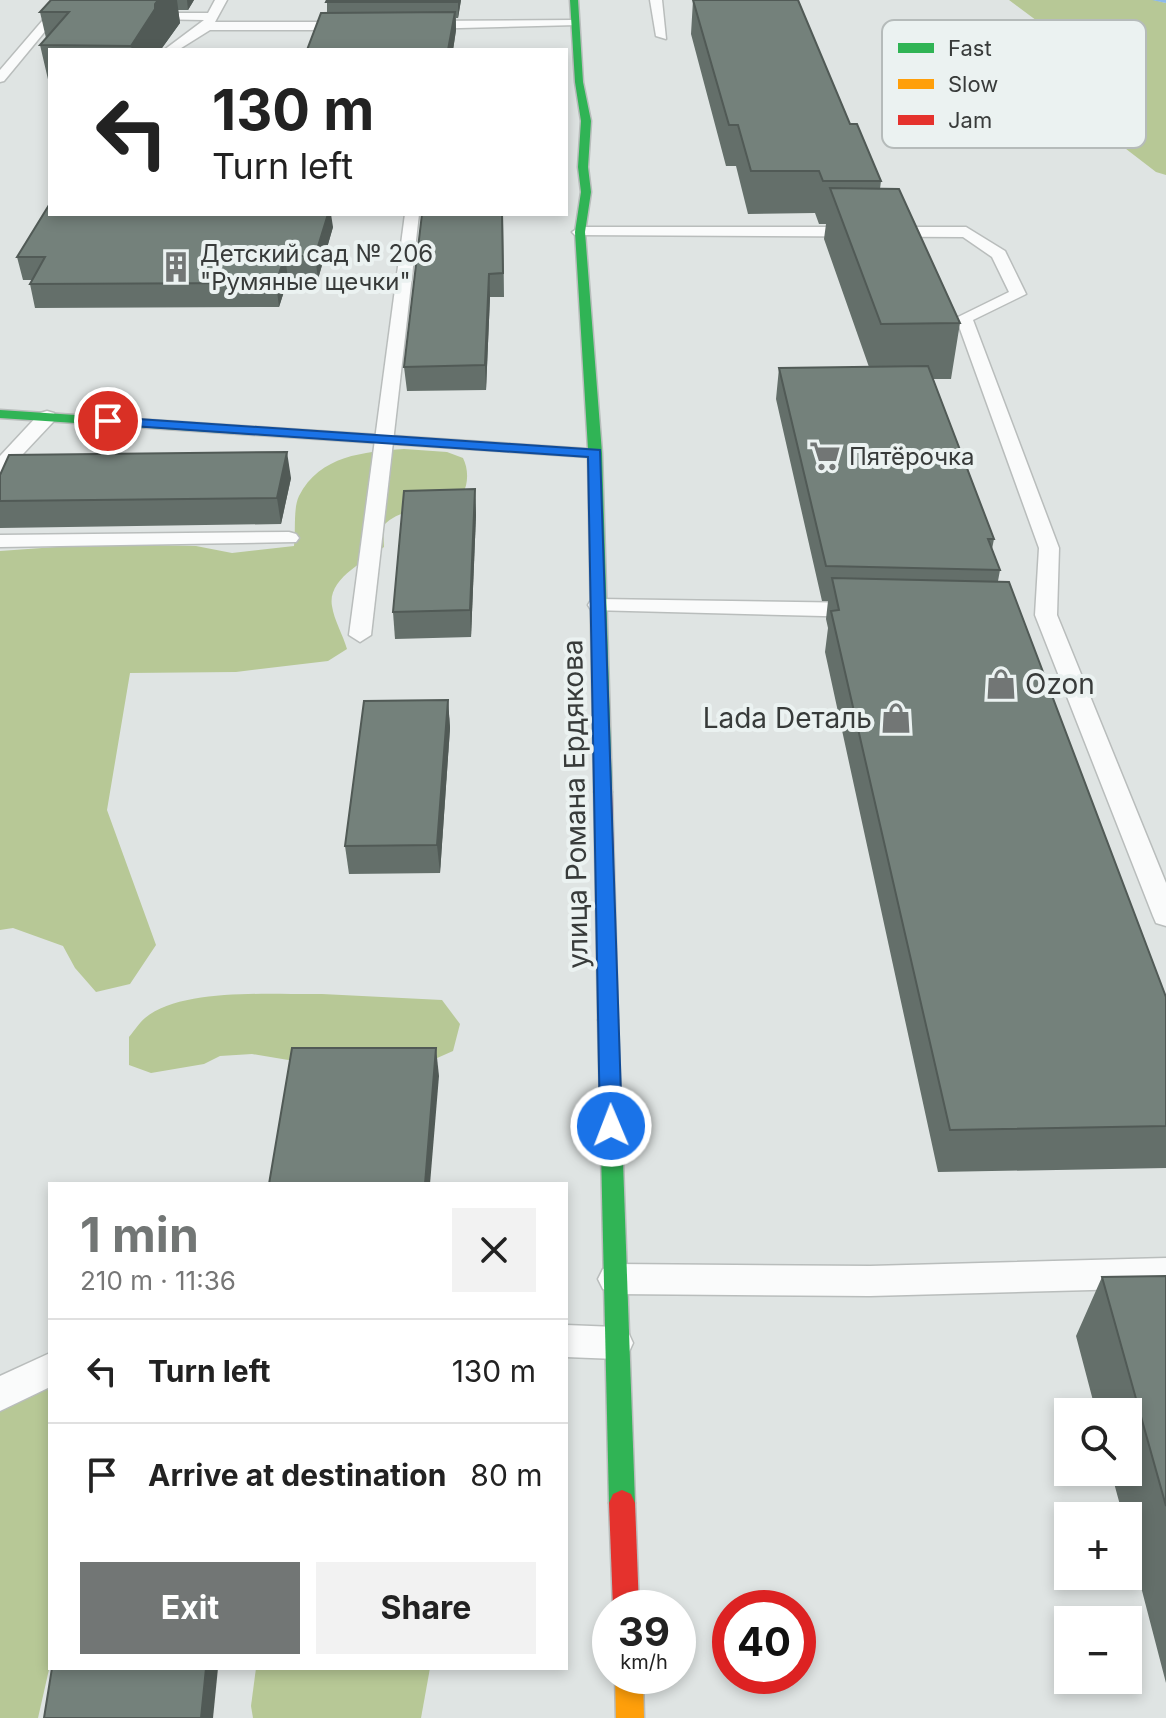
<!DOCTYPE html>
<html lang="en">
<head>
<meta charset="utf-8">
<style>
	body { margin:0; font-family:Inter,sans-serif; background:#f2f2f2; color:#222; height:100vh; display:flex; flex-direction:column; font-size:30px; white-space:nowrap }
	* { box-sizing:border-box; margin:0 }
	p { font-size:26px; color:#767676 }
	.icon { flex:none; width:44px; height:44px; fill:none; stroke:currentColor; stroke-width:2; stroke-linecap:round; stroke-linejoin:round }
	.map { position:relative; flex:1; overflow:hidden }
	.side { position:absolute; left:48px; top:1182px; width:520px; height:488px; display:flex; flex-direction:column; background:#fff; border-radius:0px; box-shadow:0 4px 12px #0003 }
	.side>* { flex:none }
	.guide { position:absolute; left:48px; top:48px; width:520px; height:168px; border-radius:0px; box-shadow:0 4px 12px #0003; background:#fff; color:#222; overflow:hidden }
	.fabs { position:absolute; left:1054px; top:1398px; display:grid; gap:16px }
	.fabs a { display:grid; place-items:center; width:88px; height:88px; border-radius:0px; background:#fff; box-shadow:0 4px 12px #0003; font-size:40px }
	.speed { position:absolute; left:592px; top:1590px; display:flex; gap:16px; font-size:40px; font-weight:700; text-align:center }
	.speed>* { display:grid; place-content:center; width:104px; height:104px; border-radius:50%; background:#fff; box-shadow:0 4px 12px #0003; line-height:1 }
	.speed small { font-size:20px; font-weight:400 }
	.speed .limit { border:12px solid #d22; background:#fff; color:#111 }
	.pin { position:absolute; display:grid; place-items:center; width:68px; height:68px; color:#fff; margin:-34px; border:4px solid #fff; border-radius:50%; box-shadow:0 2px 8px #0007 }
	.me { position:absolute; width:88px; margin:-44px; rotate:359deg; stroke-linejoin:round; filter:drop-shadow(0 0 6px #0008) }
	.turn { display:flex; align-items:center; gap:28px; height:168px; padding:0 32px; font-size:36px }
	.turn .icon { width:104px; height:104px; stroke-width:2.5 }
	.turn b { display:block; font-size:56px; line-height:68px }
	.round { display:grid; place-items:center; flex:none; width:84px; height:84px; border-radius:0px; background:#f2f2f2 }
	.headline { display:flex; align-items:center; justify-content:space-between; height:136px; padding:0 32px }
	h1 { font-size:48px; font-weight:700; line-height:60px; color:#727675 }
	.primary-button { display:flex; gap:16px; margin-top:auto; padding:16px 32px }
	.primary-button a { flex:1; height:92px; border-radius:0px; background:#727675; color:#fff; font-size:32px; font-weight:700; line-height:92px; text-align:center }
	.primary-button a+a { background:#f2f2f2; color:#222 }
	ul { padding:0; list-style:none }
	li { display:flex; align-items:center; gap:24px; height:104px; padding:0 32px; border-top:2px solid #e0e0e0 }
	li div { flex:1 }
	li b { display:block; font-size:30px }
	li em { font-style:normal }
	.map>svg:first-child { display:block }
	.forest { fill:#b7c896 }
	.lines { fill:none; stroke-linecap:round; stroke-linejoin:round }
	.stream { fill:#8cb9ea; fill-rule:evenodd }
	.lane-casing { stroke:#b9bdbc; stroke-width:3 }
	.fast-casing { stroke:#b9bdbc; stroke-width:3 }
	.slow-casing { stroke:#b9bdbc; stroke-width:3 }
	.jam-casing { stroke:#b9bdbc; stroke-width:3 }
	.lane { fill:#fafbfb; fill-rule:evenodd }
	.fast { fill:#30b455; fill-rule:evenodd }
	.slow { fill:#ff9f0a; fill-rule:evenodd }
	.jam { fill:#e5322d; fill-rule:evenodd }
	.wall { fill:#646f6a }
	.shaded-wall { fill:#515a56 }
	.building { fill:#74817b; stroke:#515a56; stroke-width:2 }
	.route { fill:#1a73e8; stroke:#114b97; stroke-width:2 }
	.labels { text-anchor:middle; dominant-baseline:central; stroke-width:8; stroke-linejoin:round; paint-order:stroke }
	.far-poi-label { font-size:24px; fill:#383b3a; stroke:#ebf2f1; text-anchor:start }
	.poi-label { font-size:28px; fill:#383b3a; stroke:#ebf2f1; text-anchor:start }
	.street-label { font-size:28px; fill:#383b3a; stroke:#ebf2f1 }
	.key { fill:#ebf2f1; stroke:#b5bbba; stroke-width:2 }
	.key-label { font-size:22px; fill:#383b3a }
</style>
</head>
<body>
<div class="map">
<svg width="1166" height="1718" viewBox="0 0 1166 1718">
	<rect width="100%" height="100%" fill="#dfe4e3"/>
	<!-- forest -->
	<g class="forest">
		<path d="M1009,0h145l12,3v172l-10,-3 -39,-30 -31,-46 -26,-58z"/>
		<path d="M404,449l43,3 16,6c8,16 5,41 -15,48 -24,7 -46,0 -65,20l1,21c-19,14 -57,32 -52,59 2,14 11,29 15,43l-19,12 -92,11 -106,1 -23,137 49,135 -26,39 -34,8 -21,-24 -12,-22 -50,-18 -13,2v-379l98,-7 98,2 36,7 62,-7c2,-15 -1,-38 5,-50 21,-41 65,-44 105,-47z"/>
		<path d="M322,994l120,6 18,24 -7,27 -34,15 -89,1 -78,-13 -32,2 -16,8 -53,9 -22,-8v-28c5,-6 10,-14 16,-19 38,-31 130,-23 177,-24z"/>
		<path d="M50,1389v276l-12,53h-38v-308l19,-15z"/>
		<path d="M256,1668h174l-9,50h-168l-2,-12z"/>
	</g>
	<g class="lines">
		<!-- stream -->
		<path class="stream" d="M1152,0h14v3z"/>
		<defs>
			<g id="lane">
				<path d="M215,0h12l-12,22h134l6,4 -6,4h-139l-32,20h-14l40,-30 -58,-1 -6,-3 6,-3h62z"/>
				<path d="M650,0h12l4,39 -10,-3z"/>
				<path d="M49,13l22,-1 6,3 -6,3h-15l-52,63 -4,1v-12z"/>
				<path d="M573,20l4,1v4l-157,4 -6,-4 6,-4z"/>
				<path d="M405,214h14l-48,421 -11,7 -11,-7z"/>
				<path d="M580,227h386l39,24 21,43 -53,26 86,228 -2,67 109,268v43l-10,-3 -3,-7 -118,-301 4,-67 -83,-230 53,-26 -17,-35 -29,-20 -388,-2 -3,-3z"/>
				<path d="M47,411l7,2 2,4 -2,4 -47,50 -7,2v-17l40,-43z"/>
				<path d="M289,532l7,2 3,4 -3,4 -296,5v-12z"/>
				<path d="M599,599l264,4 11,7 -11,7 -272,-7 -3,-5 3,-5z"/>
				<path d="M1166,1258v30l-296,8 -255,-2 -12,-5 -5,-10 5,-10 12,-5 255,2z"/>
				<path d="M566,1325l50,2 12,5 5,11 -5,11 -12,5 -50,-2z"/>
				<path d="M50,1353v34l-50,24v-35z"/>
			</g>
			<g id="fast">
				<path d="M570,0h8l5,82 8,39 -3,46 3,25 -6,40 17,221 10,339 -9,6 -9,-6 -6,-335 -588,-39v-8l588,39 -13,-217 6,-40 -3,-25 3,-46 -6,-39z"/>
				<path d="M608,1012l7,3 3,5 17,483 -4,9 -9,4 -9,-4 -4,-9 -11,-483 3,-5z"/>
			</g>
			<path id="slow" d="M615,1676h28l1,42h-28z"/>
			<g id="jam">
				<path d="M603,786l9,6 6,228 -3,5h-14l-3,-5 -4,-228z"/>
				<path d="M622,1490l9,4 4,9 4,105h-26l-4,-105 4,-9z"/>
			</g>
		</defs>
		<!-- lane casing -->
		<use href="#lane" class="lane-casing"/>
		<!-- fast casing -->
		<use href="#fast" class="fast-casing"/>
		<!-- slow casing -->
		<use href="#slow" class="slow-casing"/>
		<!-- jam casing -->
		<use href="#jam" class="jam-casing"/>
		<!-- lane -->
		<use href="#lane" class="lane"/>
		<!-- fast -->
		<use href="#fast" class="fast"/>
		<!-- slow -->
		<use href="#slow" class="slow"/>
		<!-- jam -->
		<use href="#jam" class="jam"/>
	</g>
	<!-- wall -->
	<g class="wall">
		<path d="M51,0h143l-6,10h-10l2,13 -18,25v2h-112v38l-10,-43 6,-7 -6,-26z"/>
		<path d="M327,0h134l-3,18h-2v12l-3,20h-146l20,-37z"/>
		<path d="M693,0h105l52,124 31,57 -1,8 80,134 -9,56h-18l61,160 -2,10 8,21 -2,11 168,416v171l-228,4 -113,-520 3,-24 -2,-9 2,-18h-6l-46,-202 3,-31 90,-1 -45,-128 2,-15h-7l-4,-11 -67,1 -12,-48h-10l-35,-132z"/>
		<path d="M503,214l1,83h-14l-4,93 -79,1 -3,-24z"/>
		<path d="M333,227l-15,52h-30l-9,28 -244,1 -5,-24 2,-4h-9l-6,-23z"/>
		<path d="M0,475l291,3 -10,46 -281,4z"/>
		<path d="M475,489l1,26 -5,122 -76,2 -2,-27z"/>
		<path d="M448,700l2,28 -10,145 -91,1 -4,-28z"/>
		<path d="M1166,1276v407l-38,-146v-21h-5l-12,-44h17v-60h-32l-20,-76 26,-59z"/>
	</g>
	<!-- shaded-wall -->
	<g class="shaded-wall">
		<path d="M158,0h19l3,23 -18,25v2h-30l-1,-4z"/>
		<path d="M187,0h7l-6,10z"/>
		<path d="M458,0h3l-3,18z"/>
		<path d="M455,12l1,18 -3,20h-5z"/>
		<path d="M328,214h3l2,13 -15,52 -3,-23z"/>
		<path d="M285,256l3,23 -9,28 -3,-24z"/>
		<path d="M489,274l1,23 -4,93 -1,-25z"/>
		<path d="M287,452l4,26 -10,46 -4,-26z"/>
		<path d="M475,489l1,26 -5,122 -1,-27z"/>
		<path d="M448,700l2,28 -10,145 -3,-28z"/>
		<path d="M436,1048l3,28 -9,108h-5z"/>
		<path d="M206,1668h12l-5,50h-12z"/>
	</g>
	<!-- building -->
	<g class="building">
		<path d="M51,0h107l-3,4v5l-24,37 -91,-1 29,-33h-29z"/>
		<path d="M327,0h131l-1,2h-131z"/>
		<path d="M693,0h105l52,124h7l24,57h-58l-4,-10h-68l-13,-46h-9z"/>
		<path d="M455,12l-7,38h-141l14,-37z"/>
		<path d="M830,188l69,1 61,134 -79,1z"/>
		<path d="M49,205l1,9h278l-13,42h-30l-9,27 -246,1 15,-27h-28z"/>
		<path d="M422,214h80l1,59 -14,1 -4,91 -81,2z"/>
		<path d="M928,366l66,173h-6l12,31 -174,-4 -47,-198z"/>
		<path d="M287,452l-10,46 -277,3v-26l9,-20z"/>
		<path d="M475,489l-5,121 -77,2 11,-121z"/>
		<path d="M832,578l177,4 157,415v129l-216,4 -119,-519 8,-1z"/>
		<path d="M448,700l-11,145 -92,1 19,-145z"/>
		<path d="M292,1048h144l-11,136h-156z"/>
		<path d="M1166,1276v230l-64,-229z"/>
		<path d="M52,1668h154l-5,50h-157z"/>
	</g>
	<!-- route -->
	<path class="route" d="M108,417l492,33 22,676 -3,6 -8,2 -7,-2 -4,-6 -12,-669 -485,-33 -1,-3z"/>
	<!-- icons -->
	<defs>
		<symbol id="building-bare" viewBox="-9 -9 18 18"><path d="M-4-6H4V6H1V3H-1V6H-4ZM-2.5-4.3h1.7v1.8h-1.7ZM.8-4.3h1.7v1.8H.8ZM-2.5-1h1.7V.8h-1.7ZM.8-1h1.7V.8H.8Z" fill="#727675" stroke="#ebf2f1" stroke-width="2.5" paint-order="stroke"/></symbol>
		<symbol id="supermarket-bare" viewBox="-9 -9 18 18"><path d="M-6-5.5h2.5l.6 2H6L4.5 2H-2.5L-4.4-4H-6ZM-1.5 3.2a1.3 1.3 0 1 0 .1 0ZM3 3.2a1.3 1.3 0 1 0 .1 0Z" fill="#727675" stroke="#ebf2f1" stroke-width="2.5" paint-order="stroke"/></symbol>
		<symbol id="shop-bare" viewBox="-9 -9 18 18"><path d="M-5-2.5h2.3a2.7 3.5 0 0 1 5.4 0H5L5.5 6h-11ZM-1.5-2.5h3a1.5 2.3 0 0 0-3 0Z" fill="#727675" stroke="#ebf2f1" stroke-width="2.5" paint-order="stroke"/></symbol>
	</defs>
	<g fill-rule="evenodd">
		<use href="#building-bare" x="154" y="245" width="44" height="44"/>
		<use href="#supermarket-bare" x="803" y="434" width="44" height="44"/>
		<use href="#shop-bare" x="979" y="662" width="44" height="44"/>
		<use href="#shop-bare" x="874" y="696" width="44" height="44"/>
	</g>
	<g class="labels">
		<!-- far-poi labels -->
		<g class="far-poi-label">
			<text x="200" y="253">Детский сад № 206<tspan x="200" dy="28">"Румяные щечки"</tspan></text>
			<text x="849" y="456">Пятёрочка</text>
		</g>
		<!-- poi labels -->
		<g class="poi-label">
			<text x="1025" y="684">Ozon</text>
			<text x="872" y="718" text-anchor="end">Lada Dеталь</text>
		</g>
		<!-- street labels -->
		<g class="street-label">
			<text transform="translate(575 804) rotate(-91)">улица Романа Ердякова</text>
		</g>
	</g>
	<!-- legend -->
	<rect x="882" y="20" width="264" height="128" rx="12" class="key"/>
	<rect x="898" y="43" width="36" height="10" fill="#30b455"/>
	<rect x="898" y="79" width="36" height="10" fill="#ff9f0a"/>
	<rect x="898" y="115" width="36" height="10" fill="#e5322d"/>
	<g class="key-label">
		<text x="948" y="56">Fast</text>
		<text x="948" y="92">Slow</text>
		<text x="948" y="128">Jam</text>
	</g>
</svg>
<div class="fabs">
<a><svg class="icon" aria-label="search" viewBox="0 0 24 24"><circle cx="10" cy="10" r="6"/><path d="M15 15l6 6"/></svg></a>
<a>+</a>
<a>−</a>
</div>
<div class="speed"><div>39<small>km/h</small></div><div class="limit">40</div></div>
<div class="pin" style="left:108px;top:421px;background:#d93025"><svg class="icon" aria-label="arrive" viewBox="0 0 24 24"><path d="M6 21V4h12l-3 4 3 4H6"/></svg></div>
<svg class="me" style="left:611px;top:1126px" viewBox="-20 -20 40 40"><circle r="17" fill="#1a73e8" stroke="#fff" stroke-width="3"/><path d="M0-11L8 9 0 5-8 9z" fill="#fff"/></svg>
<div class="guide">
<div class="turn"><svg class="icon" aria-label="left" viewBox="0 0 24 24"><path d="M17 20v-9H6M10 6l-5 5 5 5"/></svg><div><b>130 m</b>Turn left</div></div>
</div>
<section class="side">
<div class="headline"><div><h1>1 min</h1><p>210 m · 11:36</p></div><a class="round"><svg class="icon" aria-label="close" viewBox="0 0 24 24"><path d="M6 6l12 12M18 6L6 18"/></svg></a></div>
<ul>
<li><svg class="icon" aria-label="left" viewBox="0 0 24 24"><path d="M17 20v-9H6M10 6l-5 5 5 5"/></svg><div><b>Turn left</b></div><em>130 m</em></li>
<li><svg class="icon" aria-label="arrive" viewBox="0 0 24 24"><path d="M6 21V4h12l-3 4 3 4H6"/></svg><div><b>Arrive at destination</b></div><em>80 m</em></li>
</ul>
<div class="primary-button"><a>Exit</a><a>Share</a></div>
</section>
</div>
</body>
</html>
